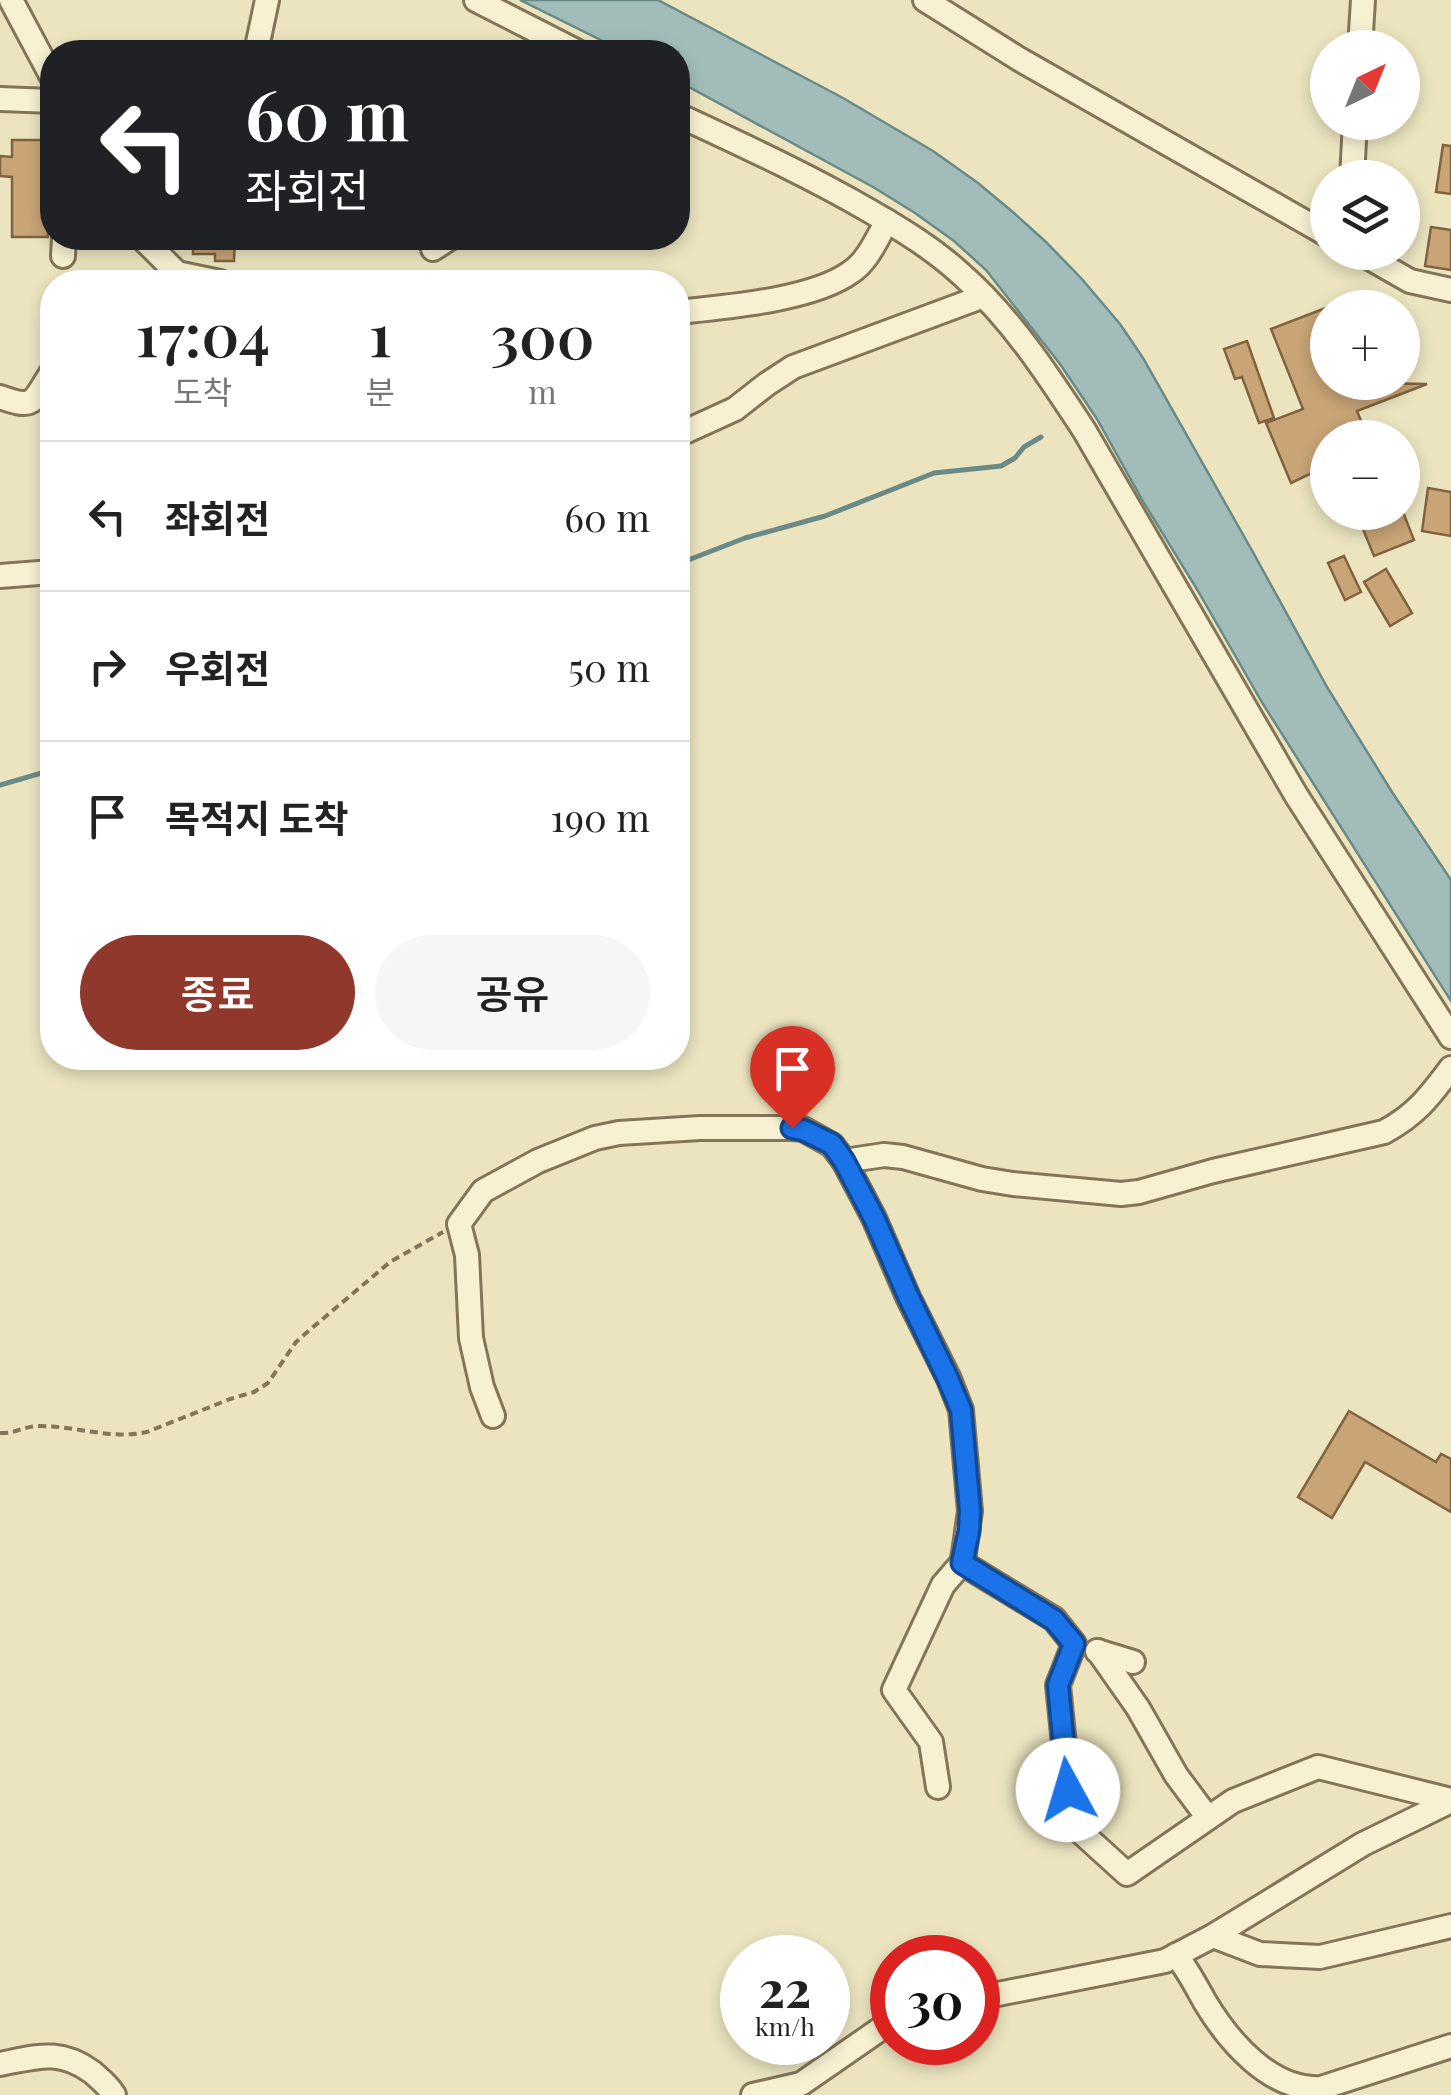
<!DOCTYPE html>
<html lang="ko">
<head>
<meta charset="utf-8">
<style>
	body { margin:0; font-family:"Playfair Display","Noto Sans KR",serif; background:#f6f6f6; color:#222; height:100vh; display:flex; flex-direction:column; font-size:38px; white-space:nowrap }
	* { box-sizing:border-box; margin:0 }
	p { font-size:32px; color:#767676 }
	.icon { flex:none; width:55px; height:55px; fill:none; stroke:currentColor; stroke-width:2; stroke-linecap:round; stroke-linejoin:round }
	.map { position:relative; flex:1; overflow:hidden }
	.side { position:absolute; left:40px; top:270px; width:650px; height:800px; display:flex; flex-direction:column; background:#fff; border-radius:40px; box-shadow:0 5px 15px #0003 }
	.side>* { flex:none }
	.top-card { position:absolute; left:40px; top:40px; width:650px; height:210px; border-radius:40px; box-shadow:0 5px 15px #0003; background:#202124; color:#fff; overflow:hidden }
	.needle { width:65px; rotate:43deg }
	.controls { position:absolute; left:1310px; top:30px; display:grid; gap:20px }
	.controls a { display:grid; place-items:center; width:110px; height:110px; border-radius:50%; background:#fff; box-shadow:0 5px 15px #0003; font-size:50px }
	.speed { position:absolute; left:720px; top:1935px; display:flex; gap:20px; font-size:50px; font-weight:700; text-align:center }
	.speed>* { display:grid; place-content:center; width:130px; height:130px; border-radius:50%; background:#fff; box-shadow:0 5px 15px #0003; line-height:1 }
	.speed small { font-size:25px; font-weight:400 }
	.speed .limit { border:15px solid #d22; background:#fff; color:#111 }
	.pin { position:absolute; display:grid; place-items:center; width:85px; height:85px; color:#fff; margin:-102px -42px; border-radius:50% 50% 50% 0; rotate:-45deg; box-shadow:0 0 10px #0007 }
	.pin .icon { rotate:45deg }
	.me { position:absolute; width:110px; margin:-55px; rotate:354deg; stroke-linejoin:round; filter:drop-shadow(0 0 8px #0008) }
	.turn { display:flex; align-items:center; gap:35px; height:210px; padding:0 40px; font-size:45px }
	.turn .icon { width:130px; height:130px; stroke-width:2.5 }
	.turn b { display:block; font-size:70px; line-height:85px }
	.eta { display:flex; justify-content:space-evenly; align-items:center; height:170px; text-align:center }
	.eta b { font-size:60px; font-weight:600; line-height:70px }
	.action { display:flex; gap:20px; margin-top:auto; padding:20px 40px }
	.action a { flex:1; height:115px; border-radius:60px; background:#90382b; color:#fff; font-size:40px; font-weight:600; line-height:115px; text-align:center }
	.action a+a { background:#f6f6f6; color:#222 }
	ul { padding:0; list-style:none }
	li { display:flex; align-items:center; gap:30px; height:150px; padding:0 40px; border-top:2px solid #e0e0e0 }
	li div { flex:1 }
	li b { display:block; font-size:38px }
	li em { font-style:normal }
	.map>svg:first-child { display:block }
	.water { fill:#a2bdb9; stroke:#6a8a87; stroke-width:2.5 }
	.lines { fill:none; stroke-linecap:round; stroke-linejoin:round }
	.stream { stroke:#6a8a87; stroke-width:5 }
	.building { fill:#c8a476; stroke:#81633f; stroke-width:2.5 }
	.minor-casing { stroke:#837558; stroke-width:28 }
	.path { stroke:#837558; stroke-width:4; stroke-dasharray:8 5; stroke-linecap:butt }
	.minor { stroke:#f7f1d1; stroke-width:22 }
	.route-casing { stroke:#114b97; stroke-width:25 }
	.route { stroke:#1a73e8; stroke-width:18 }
</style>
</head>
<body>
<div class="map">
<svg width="1451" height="2095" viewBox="0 0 1451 2095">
	<rect width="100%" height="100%" fill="#ebe4bf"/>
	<!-- water -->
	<path class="water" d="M520,0h138l185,98 90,53 45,32 36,30 32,29 35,36 39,46 23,34 111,196 73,133 65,105 59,88v121l-188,-297 -65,-113 -54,-88 -47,-84 -37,-55 -74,-94 -32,-29 -39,-28 -42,-26 -195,-106v-29h-53z"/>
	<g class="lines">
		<!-- stream -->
		<g class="stream">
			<path d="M678,564l67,-26 80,-22 109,-43 67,-7 14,-8 9,-11 17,-10"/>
			<path d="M0,785l52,-15"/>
		</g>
	</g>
	<!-- building -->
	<g class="building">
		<path d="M12,140h36v97h-36v-60l-12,-1v-20l12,1z"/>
		<path d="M1443,145l8,1v48l-15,-2z"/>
		<path d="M1431,227l20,3v40l-26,-4z"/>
		<path d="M193,238h42l-1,23h-19v-7h-22z"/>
		<path d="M1328,307v75l99,2 -70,27 11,27h-40v65l-14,-31 -23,11 -25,-60 37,-14 -32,-80z"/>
		<path d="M1247,341l27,77 -15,5 -17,-46 -7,2 -11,-30z"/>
		<path d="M1428,488l23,4v44l-29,-5z"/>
		<path d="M1356,512h47l11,28 -40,16z"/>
		<path d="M1344,556l17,36 -16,8 -17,-37z"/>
		<path d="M1386,569l26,44 -22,13 -26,-44z"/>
		<path d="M1349,1411l87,51 5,-8 10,5v53l-86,-50 -33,56 -34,-21z"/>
	</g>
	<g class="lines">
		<defs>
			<g id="minor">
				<path d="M11,0l41,77"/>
				<path d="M476,0l102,52"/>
				<path d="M925,0l94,59 309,176"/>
				<path d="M1360,48l3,-48"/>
				<path d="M256,52l11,-52"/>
				<path d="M0,99l52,2"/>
				<path d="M678,115c64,30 128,59 190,95 33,19 66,39 94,65 49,43 86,100 122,155l212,365 155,242"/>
				<path d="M1352,178l3,-56"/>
				<path d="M142,238l35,35 43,9"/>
				<path d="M433,249l17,-11"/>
				<path d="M1359,252l51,29 41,9"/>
				<path d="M63,256l1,-18"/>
				<path d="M678,312c47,-5 135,-12 173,-40 17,-11 26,-34 36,-51"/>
				<path d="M0,397c36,13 32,5 52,-25"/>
				<path d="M678,435l57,-26 32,-25 26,-17 191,-71"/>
				<path d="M0,576l52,-4"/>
				<path d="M844,1161l40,-6 19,2 79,22 31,5 108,10 18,-2 74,-21 171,-39c33,-18 45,-35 67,-64"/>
				<path d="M493,1416l-11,-29 -11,-49 -4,-83 -8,-31 24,-33 55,-30 57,-23 24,-5 81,-5h92l11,1 29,16 12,16 30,57 34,79 41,82 12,31 9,101 -6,42 -2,10 -19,22 -49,105 37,52 7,45"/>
				<path d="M962,1563l92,56 20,25 -16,41 14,139 55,50 106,-73 85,-34 133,33"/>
				<path d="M1097,1651l36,11"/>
				<path d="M1098,1651l40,57 38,67 32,43"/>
				<path d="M1213,1936l47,18 60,3 131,-31"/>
				<path d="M1176,1955c12,15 20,31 29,47 24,40 66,89 116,86l130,-42"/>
				<path d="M978,1998l187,-37 48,-25 150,-92 88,-43"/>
				<path d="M0,2064c37,-7 59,-16 92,8 8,7 16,13 22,23"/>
				<path d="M753,2095l48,-11 91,-63"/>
			</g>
		</defs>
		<!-- minor casing -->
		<use href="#minor" class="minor-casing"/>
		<!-- path -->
		<path class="path" d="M0,1433c15,1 23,-7 40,-7 36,0 71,14 107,6l83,-33 24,-7 14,-9 28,-41 16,-14 78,-66 53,-30"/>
		<!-- minor -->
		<use href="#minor" class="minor"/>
	</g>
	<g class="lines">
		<defs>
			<path id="route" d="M792,1128l11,2 29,14 12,17 30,57 34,78 40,83 13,31 9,101 -1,20 -7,32 92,57 20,24 -16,41 10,105"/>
		</defs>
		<!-- route casing -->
		<use href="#route" class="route-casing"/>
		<!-- route -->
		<use href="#route" class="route"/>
	</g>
</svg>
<div class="controls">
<a><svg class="needle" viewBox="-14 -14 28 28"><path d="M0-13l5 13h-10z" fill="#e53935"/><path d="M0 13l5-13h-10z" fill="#767676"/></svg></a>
<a><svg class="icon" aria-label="layers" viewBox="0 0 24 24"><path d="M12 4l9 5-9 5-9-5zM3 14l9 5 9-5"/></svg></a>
<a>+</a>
<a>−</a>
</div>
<div class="speed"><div>22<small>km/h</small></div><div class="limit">30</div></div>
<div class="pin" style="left:792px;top:1128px;background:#d93025"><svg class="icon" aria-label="arrive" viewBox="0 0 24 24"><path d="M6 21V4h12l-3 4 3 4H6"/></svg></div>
<svg class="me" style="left:1068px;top:1790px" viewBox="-20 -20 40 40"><circle r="19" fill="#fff"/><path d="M0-13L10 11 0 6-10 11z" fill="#1a73e8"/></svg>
<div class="top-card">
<div class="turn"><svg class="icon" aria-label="left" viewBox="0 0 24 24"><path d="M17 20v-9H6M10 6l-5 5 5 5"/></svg><div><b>60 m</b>좌회전</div></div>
</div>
<section class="side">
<div class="eta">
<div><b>17:04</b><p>도착</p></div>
<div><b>1</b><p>분</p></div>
<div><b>300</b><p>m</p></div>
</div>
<ul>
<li><svg class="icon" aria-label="left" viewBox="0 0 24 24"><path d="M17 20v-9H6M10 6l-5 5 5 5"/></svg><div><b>좌회전</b></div><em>60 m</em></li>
<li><svg class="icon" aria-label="right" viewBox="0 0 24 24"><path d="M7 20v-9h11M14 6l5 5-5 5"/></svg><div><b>우회전</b></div><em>50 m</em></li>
<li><svg class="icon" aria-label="arrive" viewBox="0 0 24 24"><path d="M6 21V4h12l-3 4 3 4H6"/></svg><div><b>목적지 도착</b></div><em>190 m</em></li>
</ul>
<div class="action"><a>종료</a><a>공유</a></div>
</section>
</div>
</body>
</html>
